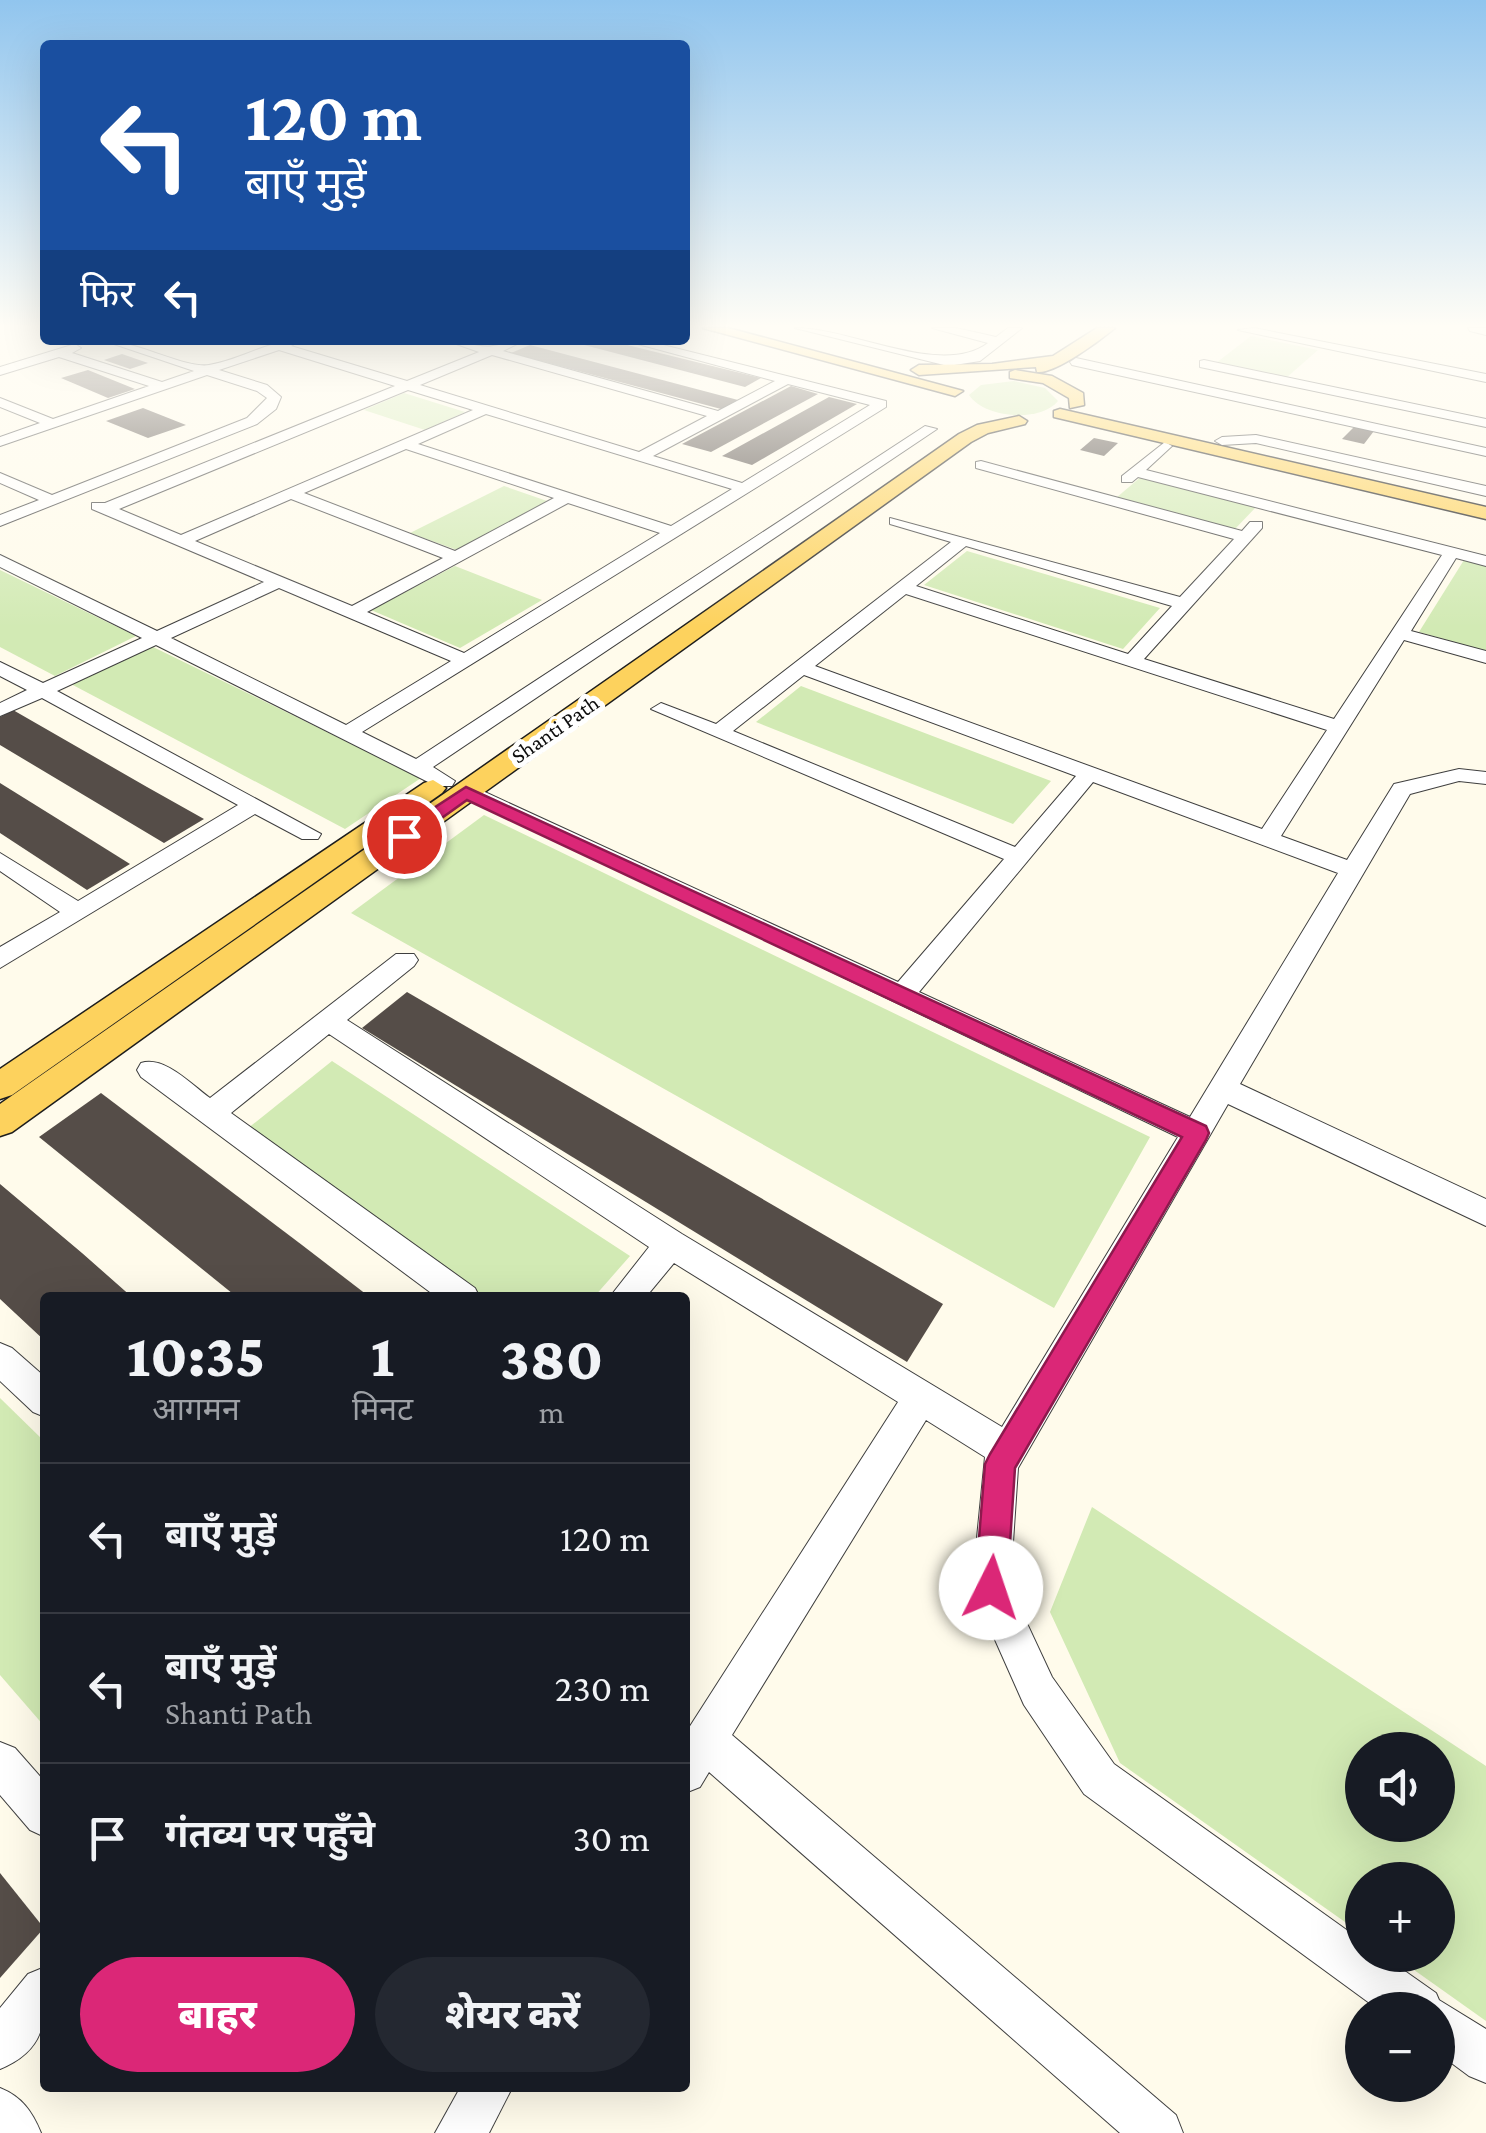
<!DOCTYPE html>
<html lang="hi">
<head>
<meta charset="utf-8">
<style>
	body { margin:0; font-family:"Crimson Pro","Noto Sans Devanagari",serif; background:#242831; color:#f1f3f6; height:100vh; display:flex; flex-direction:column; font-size:38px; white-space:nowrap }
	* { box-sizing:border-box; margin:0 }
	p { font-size:32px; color:#9ea1a6 }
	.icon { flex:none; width:55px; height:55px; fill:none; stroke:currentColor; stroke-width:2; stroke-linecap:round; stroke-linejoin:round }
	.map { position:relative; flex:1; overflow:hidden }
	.side { position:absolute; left:40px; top:1292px; width:650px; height:800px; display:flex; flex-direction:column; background:#171b24; border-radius:10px; box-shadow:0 10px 40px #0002 }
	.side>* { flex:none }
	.hud { position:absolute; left:40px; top:40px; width:650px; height:305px; border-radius:10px; box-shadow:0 10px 40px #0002; background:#1a4fa0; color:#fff; overflow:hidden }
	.buttons { position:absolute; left:1345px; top:1732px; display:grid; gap:20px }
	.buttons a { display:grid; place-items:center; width:110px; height:110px; border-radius:50%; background:#171b24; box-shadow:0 10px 40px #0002; font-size:50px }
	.pin { position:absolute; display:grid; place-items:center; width:85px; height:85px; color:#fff; margin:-42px; border:5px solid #fff; border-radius:50%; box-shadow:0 2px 10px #0007 }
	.me { position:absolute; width:110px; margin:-55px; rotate:4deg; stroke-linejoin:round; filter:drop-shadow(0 0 8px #0008) }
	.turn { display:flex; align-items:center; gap:35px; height:210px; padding:0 40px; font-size:45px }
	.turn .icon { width:130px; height:130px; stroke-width:2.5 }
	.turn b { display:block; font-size:70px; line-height:85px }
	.then { display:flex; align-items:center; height:95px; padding:0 40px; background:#0003; gap:20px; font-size:38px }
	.eta { display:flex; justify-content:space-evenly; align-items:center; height:170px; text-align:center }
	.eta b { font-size:60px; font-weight:800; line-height:70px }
	.primary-button { display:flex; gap:20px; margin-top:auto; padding:20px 40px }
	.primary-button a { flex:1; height:115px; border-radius:60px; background:#db2777; color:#fff; font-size:40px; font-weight:800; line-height:115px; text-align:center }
	.primary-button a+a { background:#242831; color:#f1f3f6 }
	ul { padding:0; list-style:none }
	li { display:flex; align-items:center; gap:30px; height:150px; padding:0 40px; border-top:2px solid #363941 }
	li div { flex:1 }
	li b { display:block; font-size:38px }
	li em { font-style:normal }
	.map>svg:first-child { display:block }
	.green { fill:#d2eab4; fill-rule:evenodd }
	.building { fill:#554d48 }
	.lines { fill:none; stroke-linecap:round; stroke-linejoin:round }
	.minor-casing { stroke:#3f3f3f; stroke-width:2 }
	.major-casing { stroke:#1d1d1d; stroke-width:3 }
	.minor { fill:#fff; fill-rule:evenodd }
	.major { fill:#fdd25d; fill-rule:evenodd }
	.route { fill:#db2777; stroke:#8e194d; stroke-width:2.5 }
	.labels { text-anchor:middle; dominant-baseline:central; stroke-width:10; stroke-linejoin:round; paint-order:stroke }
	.far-street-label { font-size:22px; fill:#0c0c0c; stroke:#fff }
</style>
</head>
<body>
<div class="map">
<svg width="1486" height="2133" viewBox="0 0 1486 2133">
	<rect width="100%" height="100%" fill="#fffbeb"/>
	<!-- green -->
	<g class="green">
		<path d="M1251,336l67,14 -32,28 -70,-15z"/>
		<path d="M1014,381l31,7 13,13c-18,22 -74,17 -89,-6l12,-10z"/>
		<path d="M404,393l61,19 -40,18 -61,-20z"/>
		<path d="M1142,476l115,30 -23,24 -118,-32z"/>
		<path d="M504,486l46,16 -93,48 -47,-17z"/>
		<path d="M967,551l193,57 -37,41 -199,-64z"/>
		<path d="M1464,560l22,5v86l-67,-19z"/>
		<path d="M455,566l87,34 -82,48 -89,-38z"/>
		<path d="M0,570l136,66 -81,40 -55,-29z"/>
		<path d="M149,645l272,133 -76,51 -274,-145z"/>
		<path d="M801,686l250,95 -38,43 -257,-102z"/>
		<path d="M484,815l666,322 -96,171 -703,-395z"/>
		<path d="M332,1061l298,195 -36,41h-125l-227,-164z"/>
		<path d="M0,1398l45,44v285l-45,-52z"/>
		<path d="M1092,1507l394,259v255l-93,-66h45v-75h-76v54l-242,-171 -70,-151zM1362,1750h76v75h-76z"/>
	</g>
	<!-- building -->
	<g class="building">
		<path d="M565,340h42l154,38 -16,9z"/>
		<path d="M530,345l208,55 -17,9 -210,-56z"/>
		<path d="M122,354l26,9 -18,6 -26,-9z"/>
		<path d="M88,370l47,19 -27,9 -47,-20z"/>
		<path d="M791,386l27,8 -107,58 -29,-8z"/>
		<path d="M829,397l28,7 -105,61 -30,-9z"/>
		<path d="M143,408l43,17 -38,13 -42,-17z"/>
		<path d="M1354,427l20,4 -10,13 -22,-5z"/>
		<path d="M1094,438l24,5 -14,13 -24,-6z"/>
		<path d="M13,710l134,77 57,32 -40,24 -164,-98v-28z"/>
		<path d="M0,783l74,46 56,35 -43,26 -87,-57z"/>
		<path d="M407,992l536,312 -36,58 -545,-334z"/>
		<path d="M101,1093l201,152 69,53h-133l-199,-161z"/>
		<path d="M0,1184l82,69 51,45h-88v43l-45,-42z"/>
		<path d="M0,1873l44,55 -44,50z"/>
	</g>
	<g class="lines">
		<defs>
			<g id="minor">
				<path d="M795,328c58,0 146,50 193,15l-56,-15h24l40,9 12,-9h14l-42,33 -32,5z"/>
				<path d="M1254,328l232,46v8l-248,-52z"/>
				<path d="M1468,328h18v7l-16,-4z"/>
				<path d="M102,340c32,0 84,29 107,25 32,-5 59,-25 92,-25l-10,6 116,35 72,-29 -34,-12c15,0 35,9 48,6 12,-2 19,-6 32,-6l-22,11 215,60 57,-30 -152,-41h20l243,61v6l-524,325 54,27 509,-333 12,3 -504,338 22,14 -3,5h-16l-280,-141 -99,46 264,143 -3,5h-16l-47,-25 -255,154v-21l60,-35 -60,-41v-18l78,48 160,-96 -196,-107 -42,18v-13l27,-13 -27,-14v-14l43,21 99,-45 -142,-71v-12l157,76 107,-49 -172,-73v-6h13l290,-117 -116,-36 -60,20 48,15 14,12 -5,12 -19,15 -257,102v-11l39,-15 -39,-17v-10l52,22 195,-77 20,-20 -10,-7 -50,-16 -207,71v-9l40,-14 -40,-16v-9l53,21 96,-33 -90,-29 -59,18v-8l75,-23 6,4 -9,5 90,29 32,-11zM492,355l215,61 -68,36 -219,-67zM788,384l82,21 -128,78 -89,-27zM408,390l65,20 -292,125 -62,-26zM486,414l246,75 -61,37 -253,-82zM406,449l148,49 -99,53 -151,-58zM291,499l152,59 -91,48 -157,-65zM568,503l92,30 -196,120 -97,-41zM279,588l172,73 -105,64 -175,-87z"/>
				<path d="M1076,358l410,90v8l-414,-91 -2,-3z"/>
				<path d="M1204,360l282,59v8l-286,-60v-6z"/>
				<path d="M1256,435l230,51v10l-230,-53 -34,2 -7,-4 7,-4z"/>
				<path d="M1165,442l7,4 -26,24 340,86v10l-30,-8 -45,73 75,20v12l-82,-23 -123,196 66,24 47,-76 65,-15 27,3v12l-27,-3 -49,13 -170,290 246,115v27l-258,-122 -210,364 -8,119 42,90 62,87 248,177v14h20l54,38 3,7 47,29v54l-17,-7 -31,-23v-43h-59l-295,-216 -60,-89 -52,-117 13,-131 -59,-37 -194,315 444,380 7,18h-63l-411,-361 -9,15 -15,6v-59l213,-332 -224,-139 -29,35h-36l40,-51 -320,-213 -98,79 244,175 5,10h-42l-297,-221 -4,-7 4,-7c23,-8 51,22 69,35l186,-144h18l4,6 -4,6 -67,54 335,214 320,193 176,-290 -723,-345 11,-7 8,2 424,195 106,-123 -353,-150 10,-6 55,21 235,-182 -61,-18v-6l290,79 54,-58 -258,-71v-6l5,-1 261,70 8,-9h12v6l-118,131 190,60 108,-164 -304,-78 -6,5h-10v-6zM966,546l206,60 -44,48 -212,-68zM906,594l421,136 -65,99 -447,-163zM804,675l272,101 -61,71 -282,-116zM1093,782l245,91 -148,244 -271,-125z"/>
				<path d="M0,1343l12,5 33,29v40l-12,-5 -33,-31z"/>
				<path d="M0,1742l15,6 30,34v55l-15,-7 -30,-35z"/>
				<path d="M45,1967c0,47 6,81 -45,102v-61l28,-34z"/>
				<path d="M0,2088c22,9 32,23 41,45h-41z"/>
				<path d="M460,2088h52l-23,45h-54z"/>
			</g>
			<g id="major">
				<path d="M703,328h25l235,63 -8,5z"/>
				<path d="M1097,328h18c-16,13 -60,46 -78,44l-1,-5 -117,8 -8,-5 8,-5 73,-1 61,-8z"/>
				<path d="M1015,370l37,6 31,17 1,12 -14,3 -1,-10 -26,-15 -33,-5v-6z"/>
				<path d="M1060,409l426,98v12l-432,-102v-6z"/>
				<path d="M1019,416l8,5 -2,3 -37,9 -17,9 -959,690 -12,4v-32l959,-670 18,-9z"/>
				<path d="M433,780l13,8 -4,5 -430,302 -12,4v-30l424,-286z"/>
			</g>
		</defs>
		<!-- minor casing -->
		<use href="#minor" class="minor-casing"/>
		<!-- major casing -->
		<use href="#major" class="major-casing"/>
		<!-- minor -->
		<use href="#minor" class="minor"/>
		<!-- major -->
		<use href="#major" class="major"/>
	</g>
	<!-- sky -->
	<linearGradient id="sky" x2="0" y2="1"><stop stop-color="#91c5ee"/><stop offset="0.52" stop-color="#fffdf6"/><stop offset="1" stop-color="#fffdf6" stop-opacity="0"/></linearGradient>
	<rect width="1486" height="627" fill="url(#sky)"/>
	<!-- route -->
	<path class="route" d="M466,787l740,339 3,7 -3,7 -191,328 -8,120 -5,11 -11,5 -11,-5 -5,-11 10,-124 5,-10 192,-317 -715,-337 -56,40h-14v-8z"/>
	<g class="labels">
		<!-- far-street labels -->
		<g class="far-street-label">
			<text transform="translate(555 729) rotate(-35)">Shanti Path</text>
		</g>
	</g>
</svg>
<div class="buttons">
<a><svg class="icon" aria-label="sound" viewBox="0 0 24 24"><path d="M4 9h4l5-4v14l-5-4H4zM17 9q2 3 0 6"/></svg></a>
<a>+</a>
<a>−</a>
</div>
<div class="pin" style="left:404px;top:836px;background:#d93025"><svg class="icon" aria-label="arrive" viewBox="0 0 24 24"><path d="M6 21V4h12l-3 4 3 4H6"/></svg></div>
<svg class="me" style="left:991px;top:1588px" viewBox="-20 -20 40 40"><circle r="19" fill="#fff"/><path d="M0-13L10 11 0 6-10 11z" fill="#db2777"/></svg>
<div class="hud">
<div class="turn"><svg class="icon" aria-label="left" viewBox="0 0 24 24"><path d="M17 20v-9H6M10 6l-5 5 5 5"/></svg><div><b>120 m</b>बाएँ मुड़ें</div></div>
<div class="then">फिर<svg class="icon" aria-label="left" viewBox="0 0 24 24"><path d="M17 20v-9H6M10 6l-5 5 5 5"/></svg></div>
</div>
<section class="side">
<div class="eta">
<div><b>10:35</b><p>आगमन</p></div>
<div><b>1</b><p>मिनट</p></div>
<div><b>380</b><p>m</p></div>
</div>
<ul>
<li><svg class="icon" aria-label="left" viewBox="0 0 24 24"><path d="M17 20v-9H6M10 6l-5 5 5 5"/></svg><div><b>बाएँ मुड़ें</b></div><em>120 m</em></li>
<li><svg class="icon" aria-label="left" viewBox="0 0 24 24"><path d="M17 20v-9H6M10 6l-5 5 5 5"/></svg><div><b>बाएँ मुड़ें</b><p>Shanti Path</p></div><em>230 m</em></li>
<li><svg class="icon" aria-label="arrive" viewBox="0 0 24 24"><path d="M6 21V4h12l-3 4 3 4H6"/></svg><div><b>गंतव्य पर पहुँचे</b></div><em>30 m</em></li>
</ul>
<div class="primary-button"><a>बाहर</a><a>शेयर करें</a></div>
</section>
</div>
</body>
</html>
